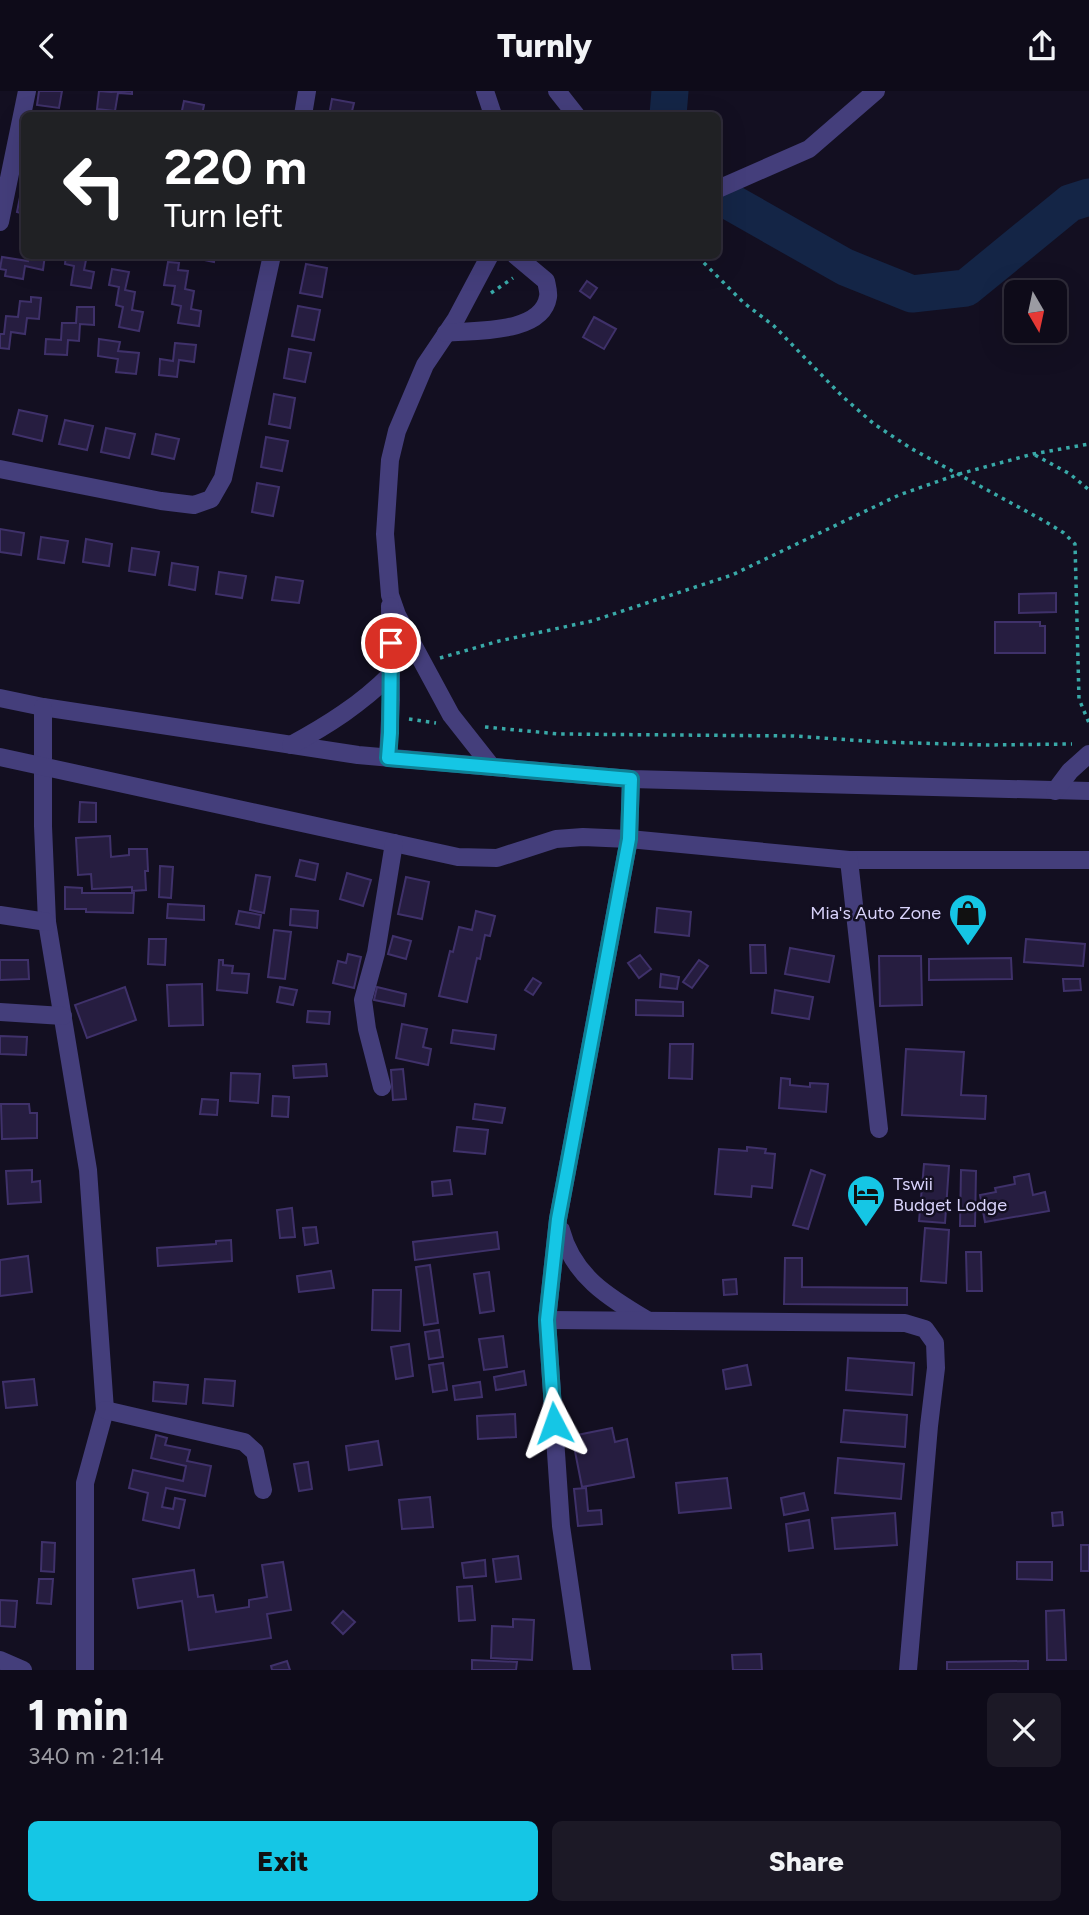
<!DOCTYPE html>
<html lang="en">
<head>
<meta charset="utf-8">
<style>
	body { margin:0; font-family:Figtree,sans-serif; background:#1c1926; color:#f1f3f6; height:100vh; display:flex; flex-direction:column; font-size:26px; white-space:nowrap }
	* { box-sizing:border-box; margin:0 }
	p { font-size:23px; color:#9b9ba2 }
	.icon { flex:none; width:38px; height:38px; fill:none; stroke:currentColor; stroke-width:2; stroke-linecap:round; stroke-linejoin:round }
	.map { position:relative; height:1579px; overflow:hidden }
	.details { display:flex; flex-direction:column; background:#0e0b19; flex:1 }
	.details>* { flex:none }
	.banner { position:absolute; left:21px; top:21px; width:700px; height:147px; border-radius:10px; box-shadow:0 7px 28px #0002,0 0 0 2px #2e2b38; background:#202124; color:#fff; overflow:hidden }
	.needle { width:46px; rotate:171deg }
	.buttons { position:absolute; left:1004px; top:189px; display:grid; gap:14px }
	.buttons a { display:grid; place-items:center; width:63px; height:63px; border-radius:10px; background:#0e0b19; box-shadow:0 7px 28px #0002,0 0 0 2px #2e2b38; font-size:35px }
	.pin { position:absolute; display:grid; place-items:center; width:60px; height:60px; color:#fff; margin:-30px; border:4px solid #fff; border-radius:50%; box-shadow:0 2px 7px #0007 }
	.me { position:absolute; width:77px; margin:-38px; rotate:356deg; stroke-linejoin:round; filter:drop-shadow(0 0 5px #0008) }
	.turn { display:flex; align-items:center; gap:24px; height:147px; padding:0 28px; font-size:32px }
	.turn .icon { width:91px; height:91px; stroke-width:2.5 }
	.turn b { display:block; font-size:49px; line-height:60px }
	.round { display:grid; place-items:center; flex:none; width:74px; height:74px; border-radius:10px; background:#1c1926 }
	.head { display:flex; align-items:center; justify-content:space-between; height:119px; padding:0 28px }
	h1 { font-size:42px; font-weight:800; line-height:52px }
	.cta { display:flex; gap:14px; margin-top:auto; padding:14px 28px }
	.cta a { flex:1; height:80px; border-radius:10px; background:#15c6e5; color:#111; font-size:28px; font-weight:800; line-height:80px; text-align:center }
	.cta a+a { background:#1c1926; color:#f1f3f6 }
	header { display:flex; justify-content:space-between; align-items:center; height:91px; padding:0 28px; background:#0e0b19; font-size:32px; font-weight:800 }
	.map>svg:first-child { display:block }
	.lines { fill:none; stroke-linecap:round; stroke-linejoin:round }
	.river { stroke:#142546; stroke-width:37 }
	.building { fill:#261d40; stroke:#3f316a; stroke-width:2 }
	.path { stroke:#39a9a8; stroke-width:3.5; stroke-dasharray:3.5 5; stroke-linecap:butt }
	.minor { stroke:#443e7b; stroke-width:18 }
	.route-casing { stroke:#0e8195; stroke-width:18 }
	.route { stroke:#15c6e5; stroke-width:12 }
	.labels { text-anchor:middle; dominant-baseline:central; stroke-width:5; stroke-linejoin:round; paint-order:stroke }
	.poi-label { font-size:18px; fill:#d9d3fb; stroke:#130f21; text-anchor:end }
</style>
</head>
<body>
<header><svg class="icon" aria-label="back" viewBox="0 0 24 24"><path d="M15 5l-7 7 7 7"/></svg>Turnly<svg class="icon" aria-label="share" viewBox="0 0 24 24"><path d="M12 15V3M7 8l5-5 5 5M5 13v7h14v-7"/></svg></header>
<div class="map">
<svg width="1089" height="1579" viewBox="0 0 1089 1579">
	<rect width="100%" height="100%" fill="#130f21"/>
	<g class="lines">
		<!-- river -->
		<g class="river">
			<path d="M668,24l2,-24"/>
			<path d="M718,104l127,72 67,27 54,-6 104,-85 19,-6"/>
		</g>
	</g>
	<!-- building -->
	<g class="building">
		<path d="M39,0h23l-3,17 -22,-3z"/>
		<path d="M99,0l12,1 21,-1v3l-14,-1 -3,18 -18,-2z"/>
		<path d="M332,8l22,4 -3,12h-22z"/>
		<path d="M184,10l20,4 -2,10h-21z"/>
		<path d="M21,101l3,1v21l-7,-2z"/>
		<path d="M29,164h16l-2,15 -18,-4 -2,13 -18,-3 1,-6 -6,-1 2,-12 26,4z"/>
		<path d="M66,164h21l-3,15 10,2 -3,16 -20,-3 3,-19 -9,-2z"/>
		<path d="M190,164h25l-1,7 -24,-5z"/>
		<path d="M168,171l11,1 -1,7 10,1 -3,18 9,2 -3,18 10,2 -2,15 -21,-3 3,-17 -9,-2 3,-18 -11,-1z"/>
		<path d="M306,173l21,4 -5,29 -22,-4z"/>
		<path d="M112,178l17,3 -4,18 10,2 -3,18 11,2 -4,19 -20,-4 4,-20 -7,-2 3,-18 -10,-2z"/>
		<path d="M587,190l10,7 -7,10 -10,-7z"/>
		<path d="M31,206l10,1 -2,21 -12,-1 -2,16 -14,-2 -2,17 -9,-1v-14h4l2,-18 12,1 2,-16 11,1z"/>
		<path d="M298,215l22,4 -6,30 -22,-4z"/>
		<path d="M77,216h17v18l-14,-1 -1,17 -11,-1 -1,15 -22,-1 1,-15 15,1 1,-17h14z"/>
		<path d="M594,226l22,12 -12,20 -21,-12z"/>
		<path d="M99,248l21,3 -2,9 21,2 -3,21 -20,-2 2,-13 -20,-3z"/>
		<path d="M175,252l21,2 -2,17 -15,-2 -2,17 -18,-2 1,-16 13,2z"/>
		<path d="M289,258l22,4 -6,29 -21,-4z"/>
		<path d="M274,303l21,4 -5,30 -21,-4z"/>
		<path d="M19,319l28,6 -5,25 -29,-7z"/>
		<path d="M65,329l28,6 -6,24 -28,-6z"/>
		<path d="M106,337l29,6 -6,24 -28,-6z"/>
		<path d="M156,343l23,5 -5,20 -22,-5z"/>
		<path d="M266,346l22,4 -6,30 -21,-4z"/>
		<path d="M257,392l22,4 -6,29 -21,-4z"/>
		<path d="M0,438l24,4 -3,22 -21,-3z"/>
		<path d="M41,446l27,4 -4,22 -26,-4z"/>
		<path d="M86,448l26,5 -3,22 -26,-4z"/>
		<path d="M132,457l27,4 -4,23 -26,-4z"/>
		<path d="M172,472l26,4 -3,23 -26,-5z"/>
		<path d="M219,481l27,4 -4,22 -26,-4z"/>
		<path d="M276,486l27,4 -4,22 -27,-3z"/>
		<path d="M1056,502v19l-37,1v-19z"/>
		<path d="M995,531h45v4h5v27h-50z"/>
		<path d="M80,711l16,1v19h-17z"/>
		<path d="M110,745l1,21 18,-2v-6h18l1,22h-3l1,19 -14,1v-4l-40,2 -1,-15 -13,1 -2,-37z"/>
		<path d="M300,769l18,4 -3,16 -19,-4z"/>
		<path d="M160,775l13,1 -2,31 -12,-1z"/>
		<path d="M347,782l24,7 -8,26 -23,-7z"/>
		<path d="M256,784l14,2 -6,36 -14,-3z"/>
		<path d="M406,786l23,5 -7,37 -24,-5z"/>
		<path d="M65,796l17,1v5h52l-1,20 -47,-1v-3h-21z"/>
		<path d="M168,813l36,2v14l-37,-2z"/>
		<path d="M657,817l34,4 -2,24 -34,-4z"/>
		<path d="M291,818l27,2 -1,17 -27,-3z"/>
		<path d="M239,820l22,4 -2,13 -23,-4z"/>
		<path d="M476,820l19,5 -5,20 -5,-1 -5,24 -3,-1 -10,44 -28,-6 11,-45 3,1 6,-25 13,3z"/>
		<path d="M274,839l17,2 -6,47 -17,-2z"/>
		<path d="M393,845l18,5 -5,18 -18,-5z"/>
		<path d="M149,848h17l-1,26 -17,-1z"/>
		<path d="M1026,848l59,5 -2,22 -59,-4z"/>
		<path d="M750,854h15l1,28h-15z"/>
		<path d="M790,857l44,8 -5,26 -44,-8z"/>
		<path d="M348,863l13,3 -7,31 -21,-5 5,-22 8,2z"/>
		<path d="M640,864l11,14 -12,9 -11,-15z"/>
		<path d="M879,865h42l1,49 -42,1z"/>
		<path d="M1011,867l1,21 -83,1v-21z"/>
		<path d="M0,869h28l1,19 -29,1z"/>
		<path d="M219,869h4v5l10,1 -1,7 17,1 -2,19 -30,-3z"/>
		<path d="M699,869l9,6 -16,22 -9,-6z"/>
		<path d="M661,883l18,3 -2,12 -17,-2z"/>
		<path d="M533,887l8,5 -8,12 -8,-5z"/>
		<path d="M1063,888h17l1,11 -17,1z"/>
		<path d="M202,893l1,41 -34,1 -2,-41z"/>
		<path d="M125,896l11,33 -49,18 -12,-33z"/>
		<path d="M280,896l17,3 -4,15 -16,-3z"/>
		<path d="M377,896l29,7 -2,12 -30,-6z"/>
		<path d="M775,899l38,7 -4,22 -37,-6z"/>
		<path d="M636,909l47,2v14l-47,-1z"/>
		<path d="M308,920l22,1 -1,12 -22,-2z"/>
		<path d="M402,933l25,5 -4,18 8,2 -3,16 -32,-7z"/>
		<path d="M453,939l43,5 -2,14 -43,-6z"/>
		<path d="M0,945l27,1 -1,18 -26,-1z"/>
		<path d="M670,953h23l-1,35 -23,-1z"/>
		<path d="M906,958l58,3 -3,43 25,1 -1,23 -83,-4z"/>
		<path d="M326,973l1,12 -33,2 -1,-12z"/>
		<path d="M403,978l3,30 -13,1 -2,-30z"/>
		<path d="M231,982l29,1 -2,29 -28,-2z"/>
		<path d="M781,987l9,1v6l20,2v-4l18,1 -2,28 -47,-4z"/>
		<path d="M273,1005l16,1 -1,20 -16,-1z"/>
		<path d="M202,1008l16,1 -1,15 -17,-1z"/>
		<path d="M1,1013h28l1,9h7v25l-35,1z"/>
		<path d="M475,1013l30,4 -3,15 -29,-4z"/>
		<path d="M457,1036l31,3 -3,24 -31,-3z"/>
		<path d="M747,1056l19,2 -1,4 10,1 -3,34 -20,-2 -1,11 -36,-3 4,-45 28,2z"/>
		<path d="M924,1073l25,2 -4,57 -26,-2z"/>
		<path d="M32,1079v12l8,-1 1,21 -33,2 -2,-33z"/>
		<path d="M811,1079l14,5 -17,54 -15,-4z"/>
		<path d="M961,1079l15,1 -1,55h-15z"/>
		<path d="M1029,1083l4,21 12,-3 4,19 -64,11 -5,-27 16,-3 -1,-4 20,-4 -1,-7z"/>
		<path d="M450,1089l2,14 -19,2 -1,-14z"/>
		<path d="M292,1117l3,29 -15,1 -3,-28z"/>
		<path d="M316,1136l2,16 -13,2 -2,-17z"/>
		<path d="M925,1137l24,2 -3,53 -25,-2z"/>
		<path d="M497,1141l2,17 -84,11 -2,-18z"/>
		<path d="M231,1149l1,21 -74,5 -1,-18 59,-4v-3z"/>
		<path d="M966,1161h15l1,39h-15z"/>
		<path d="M28,1165l4,36 -32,4v-36z"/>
		<path d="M785,1167h17v29l105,1v17l-123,-1z"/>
		<path d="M430,1174l8,58 -14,2 -8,-58z"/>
		<path d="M331,1180l3,17 -35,4 -2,-16z"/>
		<path d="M489,1181l5,39 -14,2 -6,-39z"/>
		<path d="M736,1188l1,15 -13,1 -1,-15z"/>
		<path d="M373,1199h28l-1,41 -28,-1z"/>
		<path d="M439,1239l4,27 -14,2 -4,-27z"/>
		<path d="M503,1245l4,31 -23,3 -5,-31z"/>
		<path d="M409,1253l4,32 -17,3 -5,-32z"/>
		<path d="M848,1267l66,5 -2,32 -66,-5z"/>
		<path d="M443,1272l4,27 -14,2 -4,-27z"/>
		<path d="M747,1274l4,20 -25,4 -3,-19z"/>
		<path d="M524,1280l2,14 -30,5 -2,-13z"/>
		<path d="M34,1288l3,26 -31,3 -3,-26z"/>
		<path d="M205,1288l30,2 -2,25 -30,-3z"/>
		<path d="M154,1291l34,3 -2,19 -33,-3z"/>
		<path d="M480,1291l2,15 -27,3 -2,-14z"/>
		<path d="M844,1319l63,5 -2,32 -64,-5z"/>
		<path d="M515,1323l1,23 -38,2 -1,-23z"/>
		<path d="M612,1337l3,14 12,-3 7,38 -52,10 -10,-51z"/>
		<path d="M156,1344l11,3 -2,7 25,5 -3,11 24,5 -6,30 -39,-8 -4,19 11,2 2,-11 10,2 -6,28 -36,-8 5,-27 -19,-5 4,-18 50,11 3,-15 -35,-8z"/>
		<path d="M378,1350l4,24 -33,5 -3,-24z"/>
		<path d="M838,1367l66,6 -3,35 -66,-6z"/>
		<path d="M308,1371l4,27 -13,2 -5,-27z"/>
		<path d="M727,1387l4,30 -52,5 -3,-30z"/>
		<path d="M586,1397l2,23 13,-1 1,14 -24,2 -4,-37z"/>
		<path d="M804,1402l4,17 -24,5 -3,-17z"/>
		<path d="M430,1406l3,30 -31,2 -3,-29z"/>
		<path d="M1062,1421l1,13 -10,1 -1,-13z"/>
		<path d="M895,1422l2,32 -62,4 -3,-31z"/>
		<path d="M809,1429l4,28 -24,3 -3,-27z"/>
		<path d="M42,1451l13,1 -1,29 -13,-1z"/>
		<rect x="1081" y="1454" width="8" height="26"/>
		<path d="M518,1465l3,23 -25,3 -3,-23z"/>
		<path d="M485,1469l1,16 -22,2 -2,-15z"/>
		<path d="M283,1471l8,48 -24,4 4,24 -82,12 -7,-49 -44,7 -5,-29 61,-9 4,27 15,-2 3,17 33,-5v-7l18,-3 -5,-32z"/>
		<path d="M1017,1471h35v18l-35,-1z"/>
		<path d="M39,1488h14l-2,25 -14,-1z"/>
		<path d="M472,1495l3,34 -16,1 -2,-34z"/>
		<path d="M0,1509l17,1 -2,26 -15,-1z"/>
		<path d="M1064,1519l2,50h-19l-1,-49z"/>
		<path d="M343,1520l12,11 -12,12 -11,-11z"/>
		<path d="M513,1528l21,1 -2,40 -41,-2 1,-32 21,1z"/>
		<path d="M761,1563l1,16h-29l-1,-15z"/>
		<path d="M472,1569l45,2 -1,8h-44z"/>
		<path d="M287,1570l3,9h-18l-1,-4z"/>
		<path d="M1028,1570v9h-81v-8z"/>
	</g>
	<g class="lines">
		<!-- path -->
		<g class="path">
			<path d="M701,164l2,7 41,41 30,23 68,70 32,28 38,25 134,73 18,11 11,11 4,155 10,24"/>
			<path d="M491,202l22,-15"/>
			<path d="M1035,364l35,19 19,16"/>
			<path d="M440,567l59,-17 93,-20 140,-46 167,-80 60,-21 74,-20 56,-10"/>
			<path d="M409,628l27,4"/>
			<path d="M485,636l74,7 235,2 86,6 107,3 85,-1"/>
		</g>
		<!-- minor -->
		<g class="minor">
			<path d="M485,0l8,24"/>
			<path d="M557,0l19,24"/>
			<path d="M303,24l4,-24"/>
			<path d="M718,98l91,-40 67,-58"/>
			<path d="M0,131l27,-131"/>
			<path d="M490,164l-34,64 -31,46 -28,66 -7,29 -5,74 5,61 7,20 54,100 41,52"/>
			<path d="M446,242c29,-3 96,1 102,-36 1,-4 -1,-11 -2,-16l-31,-26"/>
			<path d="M0,378l161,32 33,4 17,-6 12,-21 49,-223"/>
			<path d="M0,607l43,9 315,48 273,24 458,12"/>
			<path d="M43,616v119l4,96 41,248 17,240 -20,73v187"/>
			<path d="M291,654c37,-20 70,-41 100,-71"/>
			<path d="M0,666l458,100 39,1 59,-19 27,-2 46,2 220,21h240"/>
			<path d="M388,667l3,-58 -1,-94"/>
			<path d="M1055,700l15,-20 19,-17"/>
			<path d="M849,769l30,269"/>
			<path d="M0,824l47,7"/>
			<path d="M0,921l63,4"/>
			<path d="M382,996l-15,-58 -4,-29 13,-47 18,-110"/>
			<path d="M561,1139c12,46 47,67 86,90"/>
			<path d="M547,1229l358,3 20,6 10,14 1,25 -7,58 -21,244"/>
			<path d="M105,1319l139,32 11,10 8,38"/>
			<path d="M0,1569l23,10"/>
			<path d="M582,1579l-21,-144 -14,-206 11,-101 71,-380 2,-60"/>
		</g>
	</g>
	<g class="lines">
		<defs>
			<path id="route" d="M391,552l-1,90 -2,25 243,21 -2,60 -71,380 -11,101 7,103"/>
		</defs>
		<!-- route casing -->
		<use href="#route" class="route-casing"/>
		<!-- route -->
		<use href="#route" class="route"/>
	</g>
	<!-- icons -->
	<defs>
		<symbol id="shop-pin" viewBox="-11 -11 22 30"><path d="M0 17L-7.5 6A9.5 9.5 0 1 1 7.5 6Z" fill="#15c6e5" stroke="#130f21"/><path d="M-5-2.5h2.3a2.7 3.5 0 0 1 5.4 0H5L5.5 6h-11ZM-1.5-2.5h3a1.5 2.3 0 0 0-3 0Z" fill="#111"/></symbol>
		<symbol id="hotel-pin" viewBox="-11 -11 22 30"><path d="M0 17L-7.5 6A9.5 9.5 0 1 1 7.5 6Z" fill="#15c6e5" stroke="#130f21"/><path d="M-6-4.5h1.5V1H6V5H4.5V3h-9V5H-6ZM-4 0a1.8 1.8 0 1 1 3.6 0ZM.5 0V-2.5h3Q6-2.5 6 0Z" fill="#111"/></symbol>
	</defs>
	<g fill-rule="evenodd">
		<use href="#shop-pin" x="946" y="800" width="44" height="60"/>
		<use href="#hotel-pin" x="844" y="1081" width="44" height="60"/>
	</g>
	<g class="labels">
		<!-- poi labels -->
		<g class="poi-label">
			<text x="941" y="822">Mia's Auto Zone</text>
			<text x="893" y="1093" text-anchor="start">Tswii<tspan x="893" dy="21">Budget Lodge</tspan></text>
		</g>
	</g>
</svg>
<div class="buttons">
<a><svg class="needle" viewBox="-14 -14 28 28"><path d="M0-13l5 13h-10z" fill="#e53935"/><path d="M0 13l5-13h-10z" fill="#9b9ba2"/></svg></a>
</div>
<div class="pin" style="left:391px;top:552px;background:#d93025"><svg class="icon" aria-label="arrive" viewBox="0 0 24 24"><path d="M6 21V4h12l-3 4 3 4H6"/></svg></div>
<svg class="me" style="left:554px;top:1332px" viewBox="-20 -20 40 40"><path d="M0-17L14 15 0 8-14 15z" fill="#15c6e5" stroke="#fff" stroke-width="4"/></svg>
<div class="banner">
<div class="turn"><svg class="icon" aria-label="left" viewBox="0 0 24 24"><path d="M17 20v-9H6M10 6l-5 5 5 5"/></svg><div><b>220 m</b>Turn left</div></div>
</div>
</div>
<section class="details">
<div class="head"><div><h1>1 min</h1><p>340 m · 21:14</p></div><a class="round"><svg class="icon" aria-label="close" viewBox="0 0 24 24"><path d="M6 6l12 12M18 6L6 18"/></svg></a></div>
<div class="cta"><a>Exit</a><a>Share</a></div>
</section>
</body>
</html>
